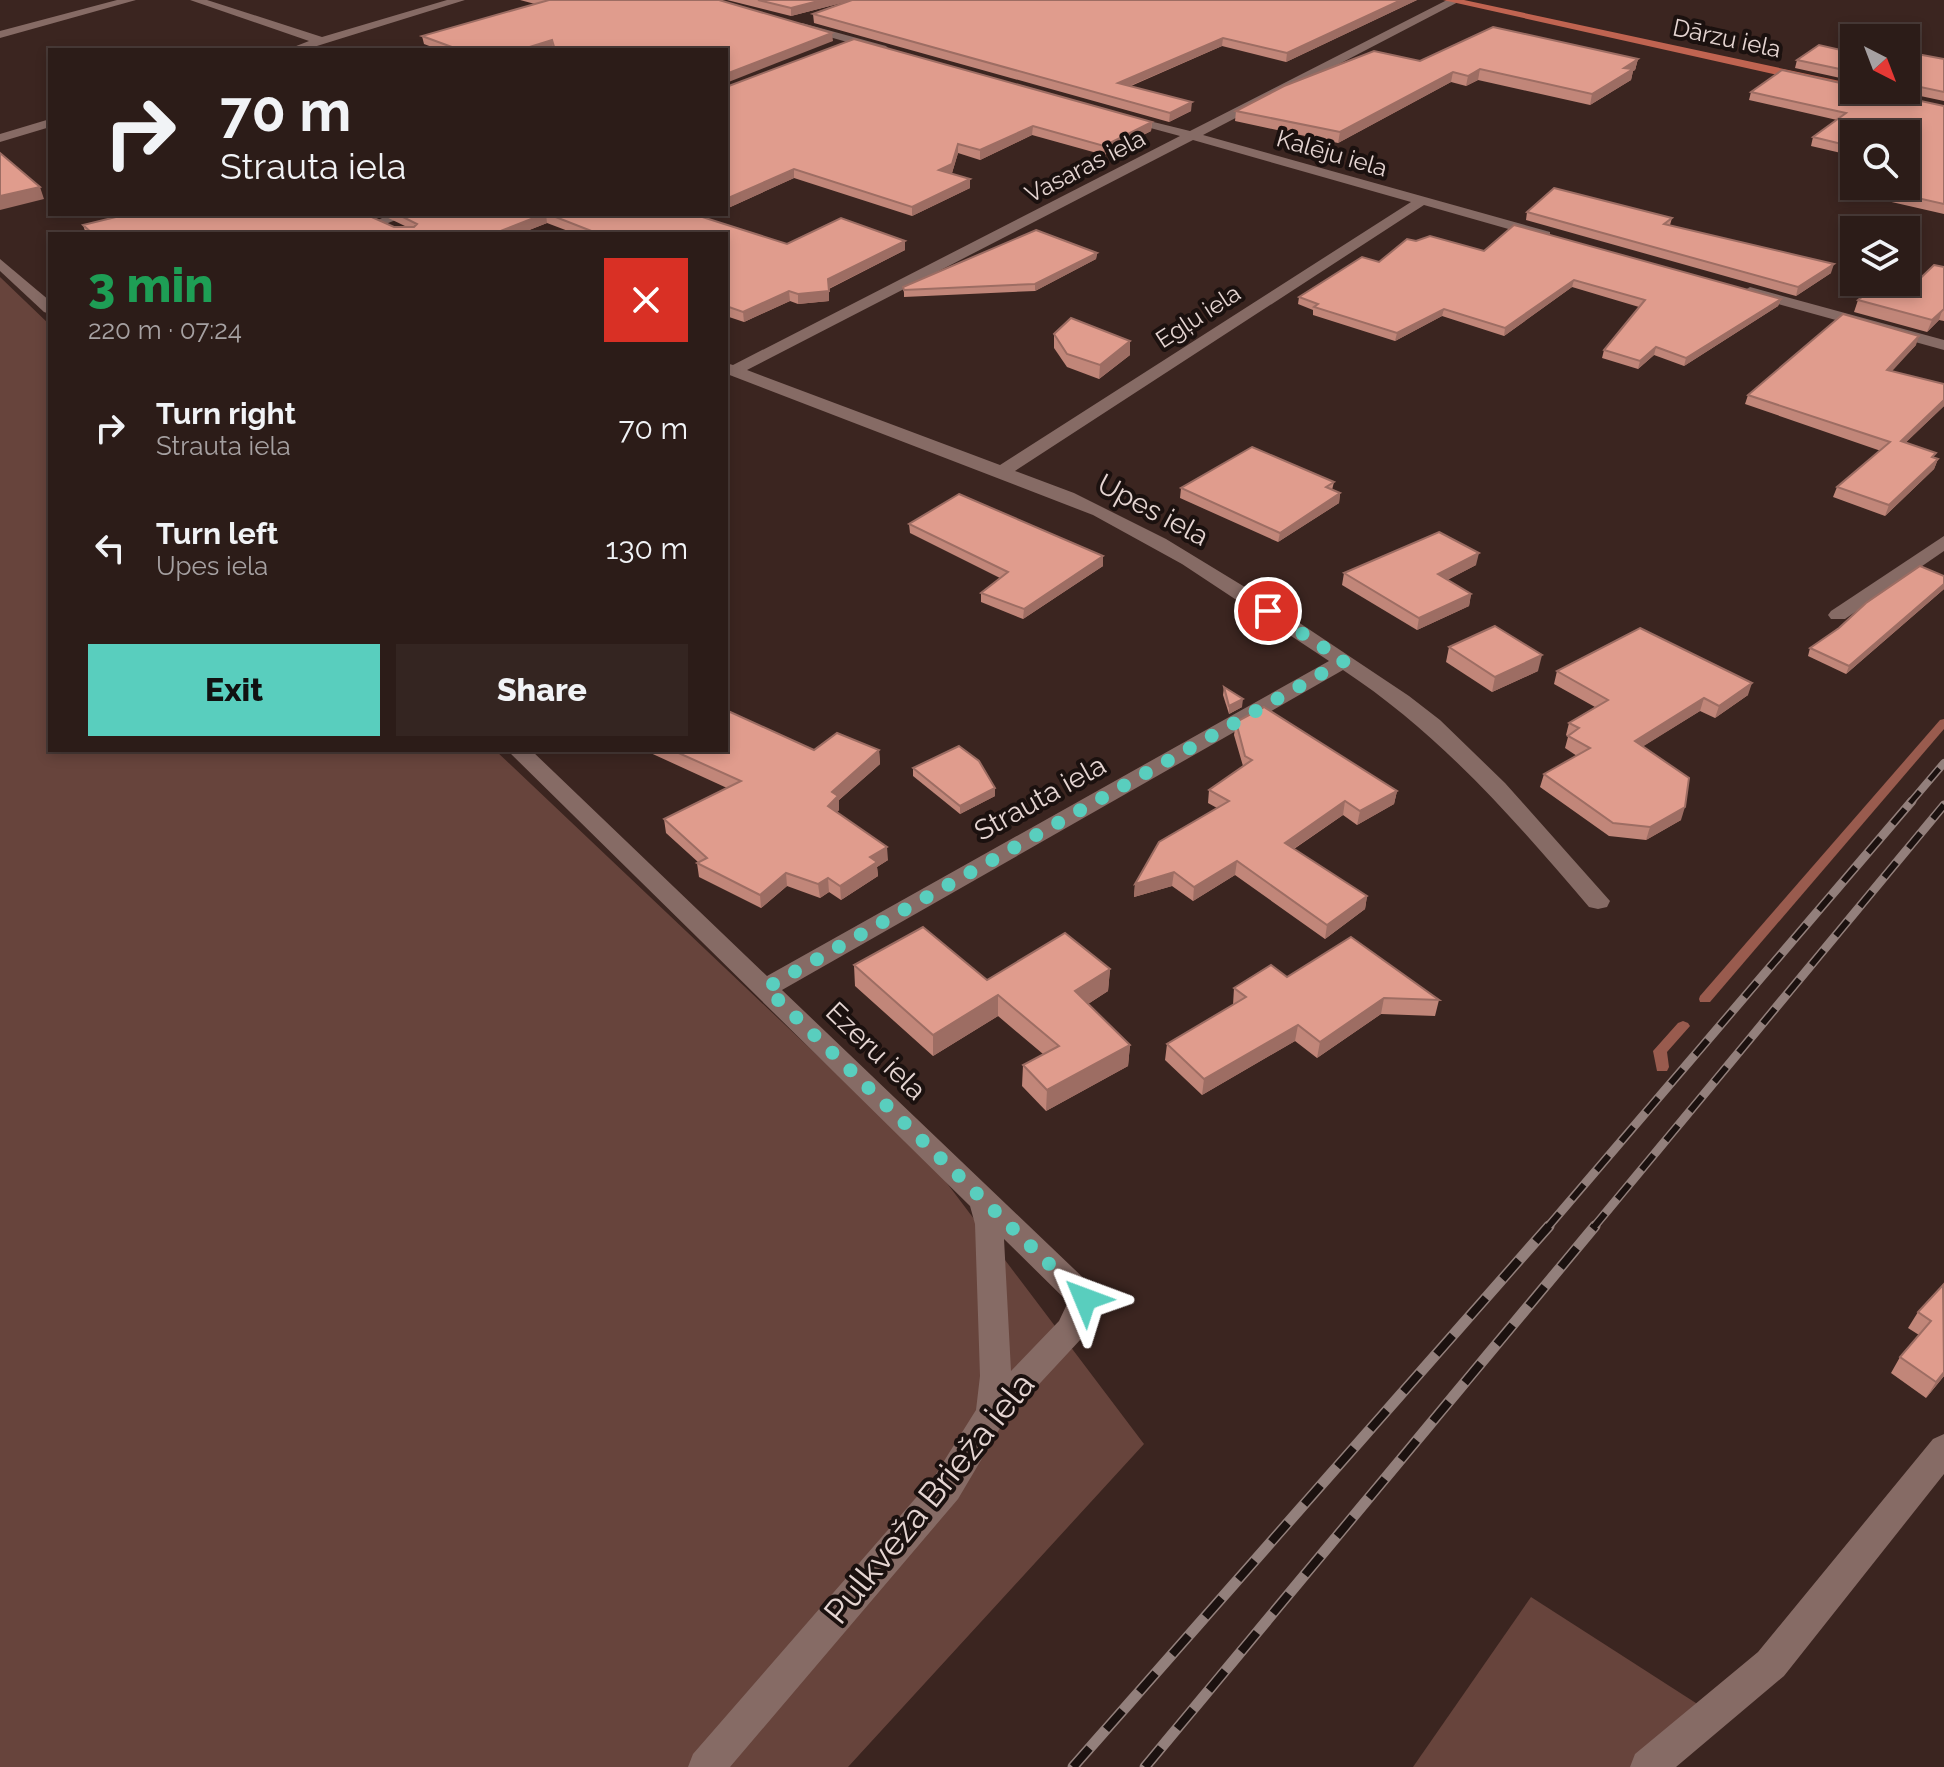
<!DOCTYPE html>
<html lang="en">
<head>
<meta charset="utf-8">
<style>
	body { margin:0; font-family:Raleway,sans-serif; background:#342521; color:#f1f3f6; height:100vh; display:flex; flex-direction:column; font-size:30px; white-space:nowrap }
	* { box-sizing:border-box; margin:0 }
	p { font-size:26px; color:#a6a1a2 }
	.icon { flex:none; width:44px; height:44px; fill:none; stroke:currentColor; stroke-width:2; stroke-linecap:round; stroke-linejoin:round }
	.map { position:relative; flex:1; overflow:hidden }
	.panel { position:absolute; left:48px; top:232px; width:680px; height:520px; display:flex; flex-direction:column; background:#2c1c18; border-radius:0px; box-shadow:0 4px 12px #0003,0 0 0 2px #483a37 }
	.panel>* { flex:none }
	.top-card { position:absolute; left:48px; top:48px; width:680px; height:168px; border-radius:0px; box-shadow:0 4px 12px #0003,0 0 0 2px #483a37; background:#2c1c18; color:#f1f3f6; overflow:hidden }
	.needle { width:52px; rotate:138deg }
	.tools { position:absolute; left:1840px; top:24px; display:grid; gap:16px }
	.tools a { display:grid; place-items:center; width:80px; height:80px; border-radius:0px; background:#2c1c18; box-shadow:0 4px 12px #0003,0 0 0 2px #483a37; font-size:40px }
	.pin { position:absolute; display:grid; place-items:center; width:68px; height:68px; color:#fff; margin:-34px; border:4px solid #fff; border-radius:50%; box-shadow:0 2px 8px #0007 }
	.me { position:absolute; width:88px; margin:-44px; rotate:314deg; stroke-linejoin:round; filter:drop-shadow(0 0 6px #0008) }
	.turn { display:flex; align-items:center; gap:28px; height:168px; padding:0 40px; font-size:36px }
	.turn .icon { width:104px; height:104px; stroke-width:2.5 }
	.turn b { display:block; font-size:56px; line-height:68px }
	.round { display:grid; place-items:center; flex:none; width:84px; height:84px; border-radius:0px; background:#342521 }
	.headline { display:flex; align-items:center; justify-content:space-between; height:136px; padding:0 40px }
	h1 { font-size:48px; font-weight:800; line-height:60px; color:#1e9e55 }
	.cta { display:flex; gap:16px; margin-top:auto; padding:16px 40px }
	.cta a { flex:1; height:92px; border-radius:0px; background:#59cebe; color:#111; font-size:32px; font-weight:800; line-height:92px; text-align:center }
	.cta a+a { background:#342521; color:#f1f3f6 }
	ul { padding:0; list-style:none }
	li { display:flex; align-items:center; gap:24px; height:120px; padding:0 40px }
	li div { flex:1 }
	li b { display:block; font-size:30px }
	li em { font-style:normal }
	.map>svg:first-child { display:block }
	.green { fill:#67443c }
	.lines { fill:none; stroke-linecap:round; stroke-linejoin:round }
	.stream { fill:#995b4e; fill-rule:evenodd }
	.minor { fill:#866b65; fill-rule:evenodd }
	.major { fill:#c06451; fill-rule:evenodd }
	.rail-far2-casing { stroke:#93807c; stroke-width:8 }
	.rail-far1-casing { stroke:#93807c; stroke-width:9 }
	.rail-casing { stroke:#93807c; stroke-width:11 }
	.rail-far2 { stroke:#1b110f; stroke-width:5; stroke-dasharray:15; stroke-linecap:butt }
	.rail-far1 { stroke:#1b110f; stroke-width:6; stroke-dasharray:19; stroke-linecap:butt }
	.rail { stroke:#1b110f; stroke-width:8; stroke-dasharray:25; stroke-linecap:butt }
	.wall { fill:#c18679 }
	.shaded-wall { fill:#9d6d63 }
	.building { fill:#e09c8d; stroke:#9d6d63; stroke-width:2 }
	.route { stroke:#59cebe; stroke-width:14; stroke-dasharray:0 25.2 }
	.labels { text-anchor:middle; dominant-baseline:central; stroke-width:8; stroke-linejoin:round; paint-order:stroke }
	.far-street-label { font-size:24px; fill:#e5d5d2; stroke:#1b110f }
	.street-label { font-size:28px; fill:#e5d5d2; stroke:#1b110f }
	.near-street-label { font-size:34px; fill:#e5d5d2; stroke:#1b110f }
</style>
</head>
<body>
<div class="map">
<svg width="1944" height="1767" viewBox="0 0 1944 1767">
	<rect width="100%" height="100%" fill="#3b2520"/>
	<!-- green -->
	<g class="green">
		<path d="M0,277l50,48v425h445l439,416 210,278 -296,323h-848z"/>
		<path d="M1531,1597l182,117 -65,53h-235z"/>
	</g>
	<g class="lines">
		<!-- stream -->
		<g class="stream">
			<path d="M1944,719v10l-234,273h-10l-1,-3 1,-3 240,-276z"/>
			<path d="M1683,1021l5,2 2,3 -23,26 2,15 -2,4h-10l-4,-20 25,-28z"/>
		</g>
		<!-- minor -->
		<g class="minor">
			<path d="M117,0h19l-136,38v-7z"/>
			<path d="M190,0h17l115,37 125,-37h18l-161,50h-18l23,-9z"/>
			<path d="M1447,0h15l-259,135 347,97v6h-10l-116,-33 -409,266 59,22 92,46 87,53 156,104 31,24 65,63 105,118 -3,6 -9,2 -9,-2c-75,-88 -149,-173 -246,-237l-561,320 314,300 4,9 -19,40 -78,84 -45,76 -228,268h-42l5,-13 241,-277 42,-67 4,-34 -5,-152 -5,-18 -463,-456h24l236,226 562,-315 -147,-97 -89,-49 -366,-141 -1,-11 7,2 447,-229 -63,-17v-6l73,18zM1193,140l218,62 -411,263 -253,-95zM1004,1239l64,63 -9,19 -48,50z"/>
			<path d="M802,23l84,23 2,2 -6,4 -84,-24 -2,-2z"/>
			<path d="M50,119v8l-50,15v-8z"/>
			<path d="M390,214h20l-29,12 -7,-4z"/>
			<path d="M0,259l50,42v13l-6,-2 -44,-41z"/>
			<path d="M1750,287l194,53v10l-199,-55 -3,-3z"/>
			<path d="M1944,536v15l-99,68h-14l-3,-4 3,-4z"/>
			<path d="M1944,1434v40l-160,202 -108,91h-46l5,-13 123,-102 175,-213z"/>
		</g>
		<!-- major -->
		<path class="major" d="M1443,0h21l390,84v6h5l-5,2z"/>
		<defs>
			<path id="rail-far2" d="M1910,803l34,-40"/>
			<g id="rail-far1">
				<path d="M1547,1228l365,-427"/>
				<path d="M1593,1228l351,-423"/>
			</g>
			<g id="rail">
				<path d="M1073,1767l476,-541"/>
				<path d="M1145,1767l450,-541"/>
			</g>
		</defs>
		<!-- rail-far2 casing -->
		<use href="#rail-far2" class="rail-far2-casing"/>
		<!-- rail-far1 casing -->
		<use href="#rail-far1" class="rail-far1-casing"/>
		<!-- rail casing -->
		<use href="#rail" class="rail-casing"/>
		<!-- rail-far2 -->
		<use href="#rail-far2" class="rail-far2"/>
		<!-- rail-far1 -->
		<use href="#rail-far1" class="rail-far1"/>
		<!-- rail -->
		<use href="#rail" class="rail"/>
	</g>
	<!-- wall -->
	<g class="wall">
		<path d="M520,0h199l114,41 -107,9h-173v-1l-4,1h-109l-16,-6 -2,-8 113,-32z"/>
		<path d="M727,0h690l-131,62 -64,-16 -91,40 60,25 -22,11 -355,-99 -1,-9 36,-13 -58,15z"/>
		<path d="M1854,44v37l-59,-13 2,-8 48,-9z"/>
		<path d="M1906,52l38,7v42l-52,-11h14z"/>
		<path d="M1638,59l-3,11 -2,1 -2,9 -41,25 -112,-25 -12,6 -15,-4 -113,61 -103,-22 1,-10 184,-50z"/>
		<path d="M726,87l426,35 -1,9 -47,24 -72,-20 -52,25 -22,-7 -6,20 18,15 -58,28 -118,-38 -68,31z"/>
		<path d="M1751,92l193,14v108l-83,-19 3,-9h42v-52h-52v22l-43,-10 2,-9 24,-17 -88,-20z"/>
		<path d="M1527,212l145,6 -2,7 161,48 -35,23 -270,-76z"/>
		<path d="M380,214h335l-9,4 81,26 118,-3v9l-76,39v12l-31,3 -8,-3 -46,21 -18,-6v-82h-150l-29,-11 -28,11h-433l-3,-9 45,-8 279,10z"/>
		<path d="M1416,241l68,10 297,48 -3,7 -94,60 -30,-11 -16,14 -36,-11 2,-8 35,-43 -67,-20 -68,49 -62,-20 -47,25 -82,-26v-5l-15,-6 1,-7 80,-35z"/>
		<path d="M1097,253l-1,6 -61,32 -131,6v-4l-1,-6z"/>
		<path d="M1944,267v54l-5,-1 -12,12 -73,-20 4,-12 43,-3z"/>
		<path d="M1054,334l76,21 -31,24 -32,-12 -13,-19z"/>
		<path d="M1916,345l-25,26 53,13v22l-38,36 32,17 -4,10 -49,47 -52,-19 4,-10 44,-36 -136,-47 3,-9z"/>
		<path d="M1334,482l-2,8 8,3 -1,10 -61,39 -98,-44 1,-10z"/>
		<path d="M909,524l194,32v10l-80,53 -42,-17v-9l19,-15 -90,-45z"/>
		<path d="M1476,565l-29,15 24,14 -2,12 -52,24 -75,-45 2,-12z"/>
		<path d="M1944,576v13l-98,85 -38,-18 2,-8z"/>
		<path d="M1449,647l89,24 -46,21 -46,-30z"/>
		<path d="M1557,671l191,24 -33,23 -15,-7 -57,35 38,74 -35,20 -37,-4 -69,-49 4,-13 33,-18 -12,-8 3,-11 -2,-2 3,-12 26,-16 -41,-23z"/>
		<path d="M1224,687l18,20 -13,7 -6,-19z"/>
		<path d="M1236,722l161,69 -3,13 -37,21 -14,-10 -49,34 73,47 -2,13 -40,30 -90,-64 -42,26 -21,-15 -38,11 1,-13 82,-76 -9,-5 1,-13 34,-24 -9,-31z"/>
		<path d="M644,750h235l1,14 -41,36v10l-2,2 51,48 -11,7 1,9 -37,24 -12,-8 -9,6 -33,-12 -26,22 -62,-31 -2,-14 1,-1 -32,-29 -2,-14 63,-31z"/>
		<path d="M913,768l82,28 -35,18 -47,-38z"/>
		<path d="M854,965l133,15 123,-11 -2,22 -20,13 42,41 -2,21 -82,45 -24,-25 1,-21 20,-11 -45,-38 -65,40 -78,-70z"/>
		<path d="M1287,977l152,23 -4,16 -54,-2 -64,44 -22,-17 -93,54 -37,-35 2,-16 66,-39 1,-17z"/>
		<path d="M1944,1286v90l-18,22 -35,-25 9,-16 19,-22 -11,-7 10,-16z"/>
	</g>
	<!-- shaded-wall -->
	<g class="shaded-wall">
		<path d="M822,0h31l-62,16v-8z"/>
		<path d="M1401,0h16l-131,62 1,-9z"/>
		<path d="M832,33l1,8 -107,42v-9z"/>
		<path d="M1223,38l-1,8 -104,45v-8z"/>
		<path d="M552,40l1,9 -4,1h-29z"/>
		<path d="M1638,59l-3,11 -2,1 -2,9 -41,25 2,-11 32,-26z"/>
		<path d="M1480,69l-2,11 -12,6 2,-10z"/>
		<path d="M1453,72l-2,10 -113,61 2,-11z"/>
		<path d="M1192,102l-1,9 -22,11 1,-9z"/>
		<path d="M1152,122l-1,9 -47,24v-9z"/>
		<path d="M1033,126l-1,9 -52,25v-10z"/>
		<path d="M958,144v9l-6,20 -13,-3z"/>
		<path d="M794,169v9l-68,31v-10z"/>
		<path d="M970,179v9l-58,28v-9z"/>
		<path d="M40,187l4,12 -44,11v-14z"/>
		<path d="M544,214h2l1,9 -28,11h-26z"/>
		<path d="M693,214h22l-21,10z"/>
		<path d="M905,241v9l-77,39v-10z"/>
		<path d="M1097,253l-1,6 -61,32v-7z"/>
		<path d="M1834,264l-3,9 -35,23 2,-9z"/>
		<path d="M1574,280l-2,7 -68,49 1,-8z"/>
		<path d="M789,291l1,10 -46,21 -1,-10z"/>
		<path d="M829,291v10l-31,3v-10z"/>
		<path d="M1781,299l-3,7 -94,60 2,-8z"/>
		<path d="M1943,308l-4,12 -12,12 5,-12z"/>
		<path d="M1444,309l-2,7 -47,25 2,-8z"/>
		<path d="M1919,336l-3,9 -32,35 3,-10z"/>
		<path d="M1130,341v14l-31,24 1,-14z"/>
		<path d="M1656,347l-2,8 -16,14 2,-8z"/>
		<path d="M1944,400v6l-47,45 4,-10z"/>
		<path d="M1938,459l-4,10 -49,47 4,-11z"/>
		<path d="M1340,493l-1,10 -61,39 2,-9z"/>
		<path d="M1479,553l-3,12 -40,21 2,-12z"/>
		<path d="M1103,556v10l-80,53 1,-10z"/>
		<path d="M1944,584v5l-98,85 3,-8z"/>
		<path d="M1471,594l-2,12 -52,24 2,-12z"/>
		<path d="M1542,655l-4,16 -46,21 3,-15z"/>
		<path d="M1752,683l-4,12 -33,23 4,-12z"/>
		<path d="M1704,698l-4,13 -69,43 4,-13z"/>
		<path d="M1243,699l-1,8 -13,7v-8z"/>
		<path d="M879,750l1,14 -41,36v10l-11,10v-14l4,-14z"/>
		<path d="M995,788v8l-35,18v-8z"/>
		<path d="M1397,791l-3,13 -37,21 3,-14z"/>
		<path d="M1345,801l-2,14 -60,41 2,-13z"/>
		<path d="M1685,807l-4,13 -35,20 4,-13z"/>
		<path d="M887,847l1,13 -11,7 1,9 -37,24 -1,-14 30,-29z"/>
		<path d="M1237,861l-2,14 -42,26 1,-14z"/>
		<path d="M1174,872l-2,14 -38,11 1,-13z"/>
		<path d="M786,873l1,13 -26,22 -1,-13z"/>
		<path d="M828,878l1,14 -9,6 -2,-14z"/>
		<path d="M1367,896l-2,13 -40,30 2,-14z"/>
		<path d="M1110,969l-2,22 -34,22 1,-22z"/>
		<path d="M998,995v21l-65,40v-21z"/>
		<path d="M1384,998l-3,16 -64,44 3,-16z"/>
		<path d="M1298,1025l-3,16 -93,54 2,-16z"/>
		<path d="M1130,1045l-2,21 -82,45 1,-21z"/>
		<path d="M1944,1372v4l-18,22 10,-16z"/>
	</g>
	<!-- building -->
	<g class="building">
		<path d="M549,0h170l113,33 -106,41v-24h-171l-3,-10 -32,10h-60l-38,-14z"/>
		<path d="M758,0h64l-31,8z"/>
		<path d="M852,0h549l-114,53 -64,-15 -105,45 74,19 -22,11 -357,-99z"/>
		<path d="M1493,27l145,32 -14,9 9,1 -41,25 -112,-25 -12,7 -15,-4 -113,60 -104,-21 48,-25 90,-35 46,10z"/>
		<path d="M854,39l298,83 -48,24 -71,-20 -53,24 -22,-6 -6,20 -13,6 31,9 -58,28 -118,-38 -68,30v-112z"/>
		<path d="M1854,44v28l-57,-12 22,-15 26,6z"/>
		<path d="M1906,52l38,7v33l-38,-8z"/>
		<path d="M1782,70l72,16v4h16l74,16v98l-80,-18h42v-52h-52v13l-41,-10 33,-24 -95,-21z"/>
		<path d="M0,153l40,34 -40,9z"/>
		<path d="M1554,188l118,30 -8,6 170,40 -36,23 -271,-75z"/>
		<path d="M139,214h226l29,13h20l3,-3 -20,-10h147l-51,20h-400l-10,-9 41,-10 4,2z"/>
		<path d="M548,214h145l94,30 54,-26 64,23 -77,38 1,12 -31,3 -9,-3 -46,21 -17,-6v-72h-127z"/>
		<path d="M1514,225l267,74 -95,59 -30,-11 -16,14 -36,-11 41,-50 -71,-20 -69,48 -61,-19 -47,24 -83,-26 4,-3 -19,-7 63,-40 17,5 28,-23 9,2 14,-5 54,15z"/>
		<path d="M1036,230l61,23 -62,31 -131,6 -1,-3z"/>
		<path d="M1934,265l10,2v42l-12,11 -74,-20 14,-11 29,8z"/>
		<path d="M1843,314l76,22 -32,34 57,14v16l-43,41 35,12 -4,4 6,2 -49,46 -52,-18 53,-45 -142,-47z"/>
		<path d="M1071,318l59,23 -30,24 -33,-11 -13,-20z"/>
		<path d="M1252,447l82,35 -8,5 14,6 -60,40 -99,-45z"/>
		<path d="M959,494l144,62 -79,53 -43,-16 27,-21 -99,-48z"/>
		<path d="M1439,532l40,21 -41,21 33,20 -52,24 -75,-45z"/>
		<path d="M1920,566l24,10v8l-95,82 -39,-18 29,-20 27,-25z"/>
		<path d="M1495,626l47,29 -47,22 -46,-30z"/>
		<path d="M1640,628l112,55 -33,23 -15,-8 -69,43 54,37 -4,29 -35,20 -37,-4 -69,-49 46,-26 -22,-12 11,-8 -10,-5 39,-23 -51,-29z"/>
		<path d="M1224,687l19,12 -14,7z"/>
		<path d="M1264,707l133,84 -37,20 -15,-10 -60,42 82,53 -40,29 -90,-64 -43,26 -20,-15 -39,12 24,-42 70,-41 -20,-11 43,-30 -7,-4 -9,-34z"/>
		<path d="M728,711l86,39 23,-17 42,17 -47,42 6,4 -10,10 59,41 -17,10 7,5 -37,24 -12,-8 -10,6 -32,-11 -26,22 -63,-32 10,-5 -43,-39 77,-38 -69,-31h54v-37z"/>
		<path d="M959,746l20,15 16,27 -35,18 -47,-38z"/>
		<path d="M923,927l64,53 78,-47 45,36 -35,22 55,54 -83,45 -24,-25 36,-19 -61,-51 -65,40 -79,-70z"/>
		<path d="M1351,937l88,63 -55,-2 -64,44 -22,-17 -94,54 -37,-35 79,-47 -12,-9 37,-23 16,12z"/>
		<path d="M1943,1285l1,87 -8,10 -36,-25 31,-36 -13,-9z"/>
	</g>
	<g class="lines">
		<!-- route -->
		<path class="route" d="M1085,1299l-319,-311 578,-327 -76,-50"/>
	</g>
	<g class="labels">
		<!-- far-street labels -->
		<g class="far-street-label">
			<text transform="translate(1727 38) rotate(12)">Dārzu iela</text>
			<text transform="translate(1332 153) rotate(16)">Kalēju iela</text>
			<text transform="translate(1085 166) rotate(-27)">Vasaras iela</text>
			<text transform="translate(1198 316) rotate(-33)">Egļu iela</text>
		</g>
		<!-- street labels -->
		<g class="street-label">
			<text transform="translate(1153 510) rotate(28)">Upes iela</text>
			<text transform="translate(1040 798) rotate(-29)">Strauta iela</text>
			<text transform="translate(876 1051) rotate(44)">Ezeru iela</text>
		</g>
		<!-- near-street labels -->
		<g class="near-street-label">
			<text transform="translate(929 1498) rotate(-51)">Pulkveža Brieža iela</text>
		</g>
	</g>
</svg>
<div class="tools">
<a><svg class="needle" viewBox="-14 -14 28 28"><path d="M0-13l5 13h-10z" fill="#e53935"/><path d="M0 13l5-13h-10z" fill="#a6a1a2"/></svg></a>
<a><svg class="icon" aria-label="search" viewBox="0 0 24 24"><circle cx="10" cy="10" r="6"/><path d="M15 15l6 6"/></svg></a>
<a><svg class="icon" aria-label="layers" viewBox="0 0 24 24"><path d="M12 4l9 5-9 5-9-5zM3 14l9 5 9-5"/></svg></a>
</div>
<div class="pin" style="left:1268px;top:611px;background:#d93025"><svg class="icon" aria-label="arrive" viewBox="0 0 24 24"><path d="M6 21V4h12l-3 4 3 4H6"/></svg></div>
<svg class="me" style="left:1085px;top:1299px" viewBox="-20 -20 40 40"><path d="M0-17L14 15 0 8-14 15z" fill="#59cebe" stroke="#fff" stroke-width="4"/></svg>
<div class="top-card">
<div class="turn"><svg class="icon" aria-label="right" viewBox="0 0 24 24"><path d="M7 20v-9h11M14 6l5 5-5 5"/></svg><div><b>70 m</b>Strauta iela</div></div>
</div>
<section class="panel">
<div class="headline"><div><h1>3 min</h1><p>220 m · 07:24</p></div><a class="round" style="background:#d93025;color:#fff"><svg class="icon" aria-label="close" viewBox="0 0 24 24"><path d="M6 6l12 12M18 6L6 18"/></svg></a></div>
<ul>
<li><svg class="icon" aria-label="right" viewBox="0 0 24 24"><path d="M7 20v-9h11M14 6l5 5-5 5"/></svg><div><b>Turn right</b><p>Strauta iela</p></div><em>70 m</em></li>
<li><svg class="icon" aria-label="left" viewBox="0 0 24 24"><path d="M17 20v-9H6M10 6l-5 5 5 5"/></svg><div><b>Turn left</b><p>Upes iela</p></div><em>130 m</em></li>
</ul>
<div class="cta"><a>Exit</a><a>Share</a></div>
</section>
</div>
</body>
</html>
